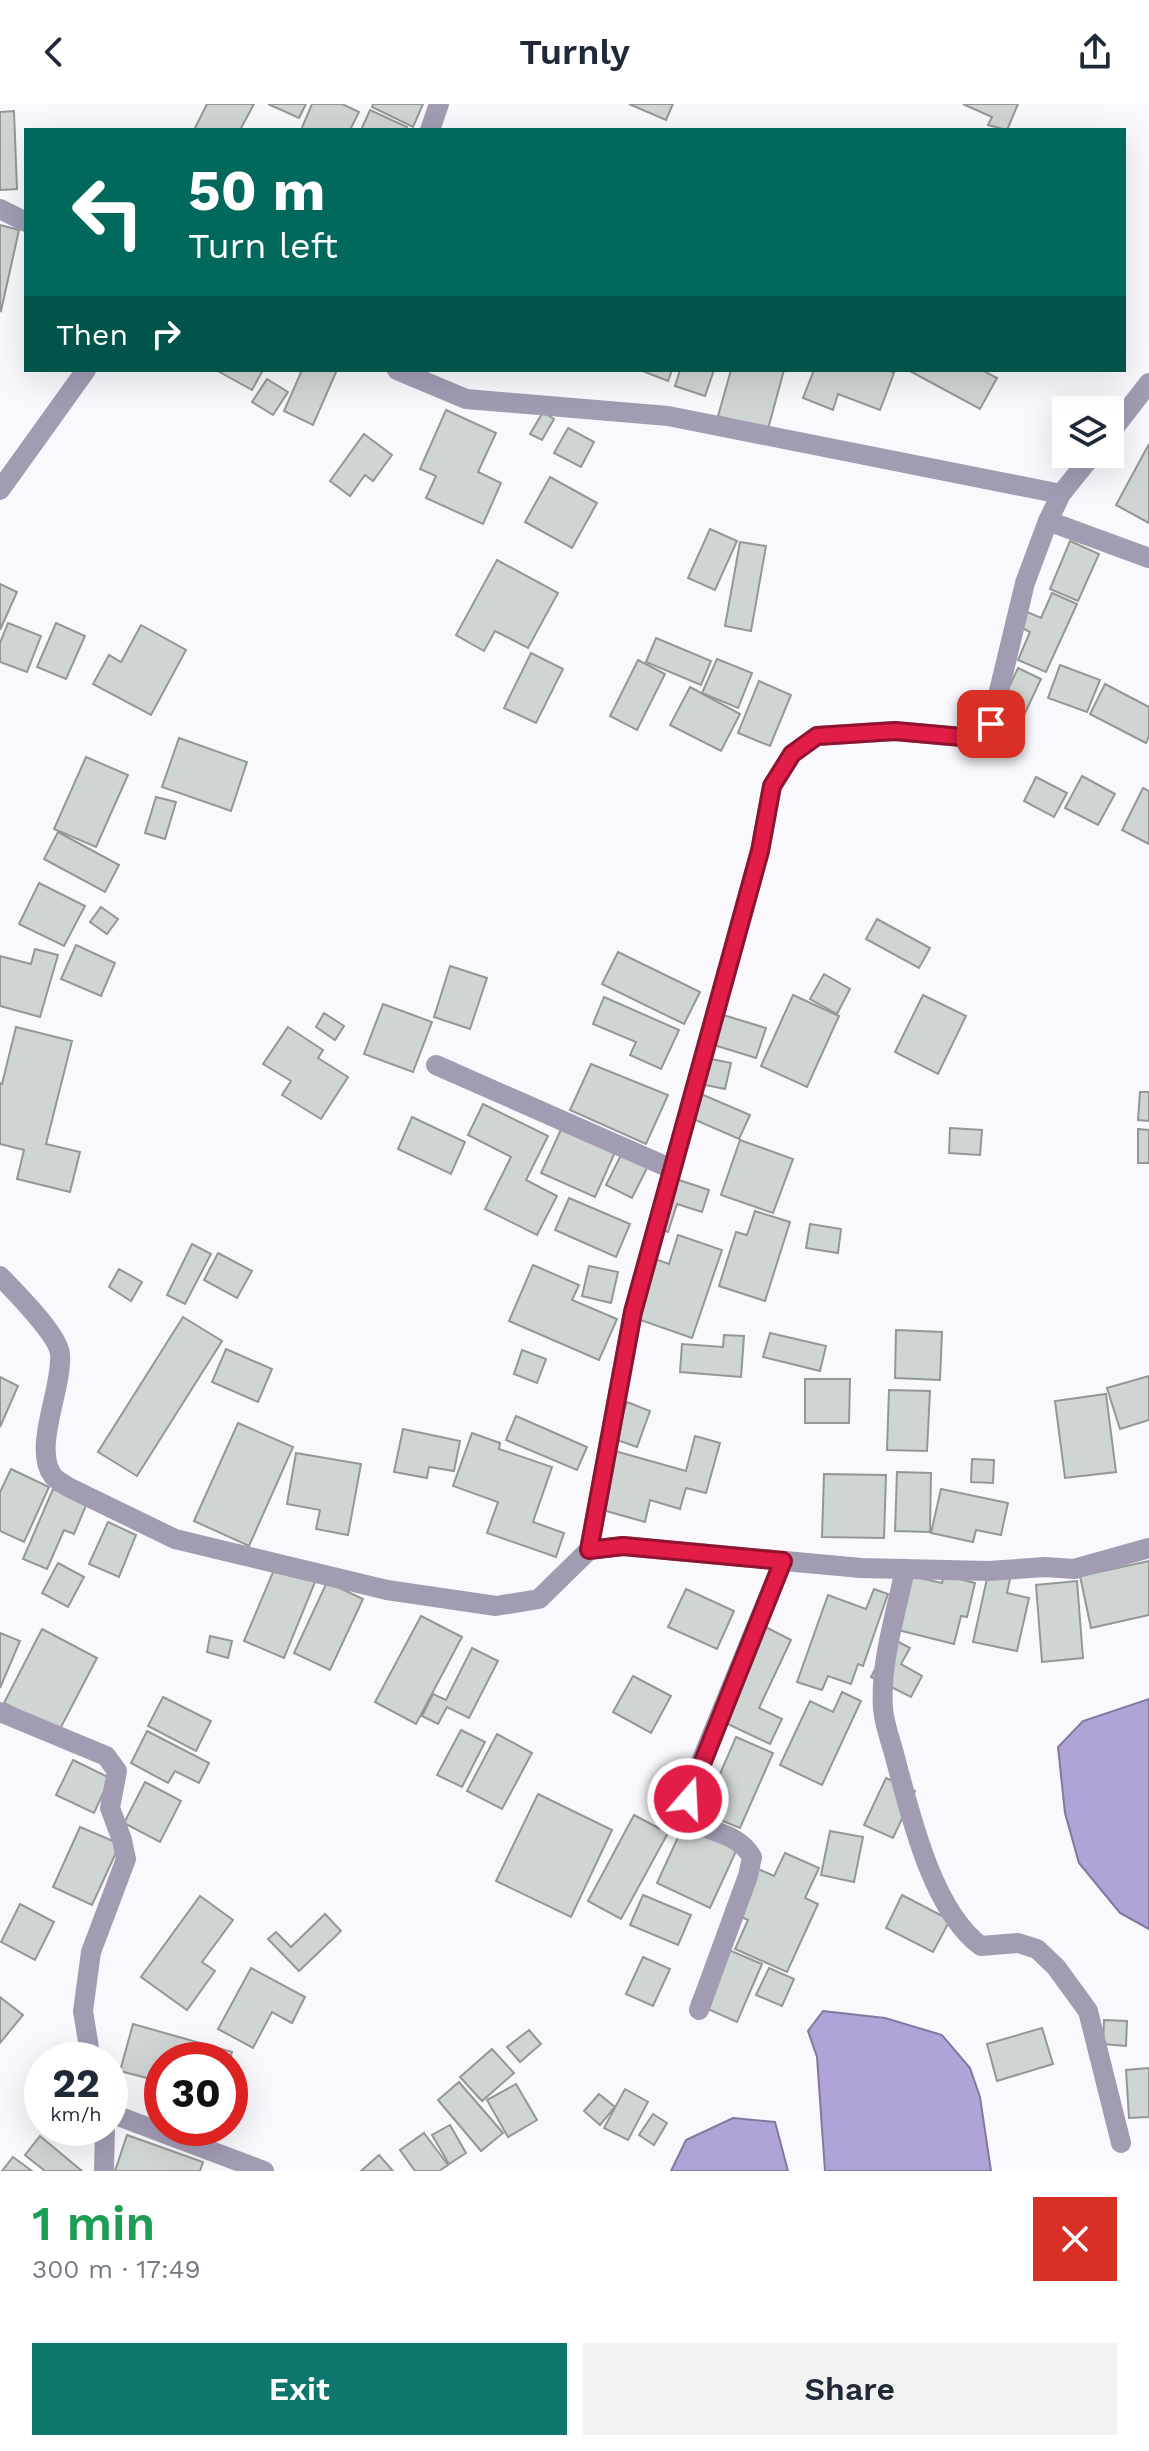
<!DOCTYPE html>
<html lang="en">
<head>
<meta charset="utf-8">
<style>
	body { margin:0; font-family:"Work Sans",sans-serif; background:#f2f2f3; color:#1f2937; height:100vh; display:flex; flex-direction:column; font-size:30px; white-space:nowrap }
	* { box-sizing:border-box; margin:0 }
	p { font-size:26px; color:#747a83 }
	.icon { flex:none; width:44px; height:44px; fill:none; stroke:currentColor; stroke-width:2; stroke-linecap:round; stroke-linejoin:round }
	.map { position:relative; height:2067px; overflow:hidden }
	.drawer { display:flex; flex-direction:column; background:#fff; flex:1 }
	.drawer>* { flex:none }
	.banner { position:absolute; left:24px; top:24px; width:1102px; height:244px; border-radius:0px; box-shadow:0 8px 32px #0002; background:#00695c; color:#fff; overflow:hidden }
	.fabs { position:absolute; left:1052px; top:292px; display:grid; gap:16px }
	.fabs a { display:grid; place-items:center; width:72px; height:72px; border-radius:0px; background:#fff; box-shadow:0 8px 32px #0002; font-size:40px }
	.speed { position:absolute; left:24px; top:1938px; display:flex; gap:16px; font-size:40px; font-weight:700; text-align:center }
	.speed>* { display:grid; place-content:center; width:104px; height:104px; border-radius:50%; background:#fff; box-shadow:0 8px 32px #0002; line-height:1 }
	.speed small { font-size:20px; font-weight:400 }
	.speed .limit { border:12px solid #d22; background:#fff; color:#111 }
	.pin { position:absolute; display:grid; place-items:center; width:68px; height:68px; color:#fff; margin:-34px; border-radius:16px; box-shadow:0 4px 12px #0006 }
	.me { position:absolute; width:88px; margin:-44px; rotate:19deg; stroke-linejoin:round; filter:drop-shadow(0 0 6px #0008) }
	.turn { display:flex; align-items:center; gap:28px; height:168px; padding:0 32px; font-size:36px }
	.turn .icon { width:104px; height:104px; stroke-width:2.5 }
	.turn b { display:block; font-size:56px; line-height:68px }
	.then { display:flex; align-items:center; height:76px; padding:0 32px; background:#0003; gap:16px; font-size:30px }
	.round { display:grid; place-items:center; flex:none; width:84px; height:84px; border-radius:0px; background:#f2f2f3 }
	.head { display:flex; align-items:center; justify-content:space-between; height:136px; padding:0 32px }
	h1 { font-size:48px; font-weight:600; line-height:60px; color:#1e9e55 }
	.primary-button { display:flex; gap:16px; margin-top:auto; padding:16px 32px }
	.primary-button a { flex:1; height:92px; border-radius:0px; background:#0f766e; color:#fff; font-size:32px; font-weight:600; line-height:92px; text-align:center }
	.primary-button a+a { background:#f2f2f3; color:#1f2937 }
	header { display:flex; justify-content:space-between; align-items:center; height:104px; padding:0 32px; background:#fff; font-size:36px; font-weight:600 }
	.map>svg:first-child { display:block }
	.water { fill:#b0a3d7; stroke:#82799e; stroke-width:2 }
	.building { fill:#cfd5d3; stroke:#939897; stroke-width:2 }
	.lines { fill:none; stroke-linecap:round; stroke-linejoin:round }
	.minor { stroke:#a29cb3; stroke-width:20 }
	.route-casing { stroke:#92132f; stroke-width:20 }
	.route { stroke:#e11d48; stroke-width:14 }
</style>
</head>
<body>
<header><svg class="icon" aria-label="back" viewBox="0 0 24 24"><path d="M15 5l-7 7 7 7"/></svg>Turnly<svg class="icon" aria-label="share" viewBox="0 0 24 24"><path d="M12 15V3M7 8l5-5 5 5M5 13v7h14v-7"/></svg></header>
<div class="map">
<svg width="1149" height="2067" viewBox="0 0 1149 2067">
	<rect width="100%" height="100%" fill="#f9f8fd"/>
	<!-- water -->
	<g class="water">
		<path d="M1149,1595v230l-29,-16 -41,-50 -14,-50 -7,-66 25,-26z"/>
		<path d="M823,1907l62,7 57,17 28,33 10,29 11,74h-166l-8,-114 -9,-26z"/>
		<path d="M733,2014l42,4 13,49h-117l15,-31z"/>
	</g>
	<!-- building -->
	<g class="building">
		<path d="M207,0h47l-14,26h-46z"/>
		<path d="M268,0h38l-7,14z"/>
		<path d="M312,0h30l17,8 -9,18h-49z"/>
		<path d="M373,0h50l-10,23 -41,-20z"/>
		<path d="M629,0h44l-7,16z"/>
		<path d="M963,0h55l-11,26 -19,-5 4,-8z"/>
		<path d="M370,6l37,17 -1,3h-45z"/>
		<path d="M14,7l3,78 -17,1v-78z"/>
		<path d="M0,121l19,5 -18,81 -1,-1z"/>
		<path d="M216,266h47l-11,20z"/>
		<path d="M302,266h35l-24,55 -29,-14z"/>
		<path d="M640,266h32l-4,11z"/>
		<path d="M680,266h34l-9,26 -30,-10z"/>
		<path d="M731,266h53l-16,59 -50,-13z"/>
		<path d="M814,266h74l6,3 -14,37 -42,-16 -5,16 -30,-12z"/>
		<path d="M908,266h74l15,8 -17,31z"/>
		<path d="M267,275l21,13 -15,23 -21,-13z"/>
		<path d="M446,306l50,23 -18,39 23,11 -18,41 -57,-26 10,-22 -16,-7z"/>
		<path d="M543,308l11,7 -12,21 -12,-6z"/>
		<path d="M568,324l26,14 -13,25 -27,-14z"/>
		<path d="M364,330l28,21 -19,26 -8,-6 -15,21 -20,-15z"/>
		<path d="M1149,340v79l-33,-18z"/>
		<path d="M550,373l47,26 -25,45 -47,-26z"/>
		<path d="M710,425l27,12 -22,49 -27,-12z"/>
		<path d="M1070,437l29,13 -21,47 -28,-12z"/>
		<path d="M740,438l26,4 -15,85 -26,-5z"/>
		<path d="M497,456l61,33 -30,55 -33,-17 -11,20 -28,-16z"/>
		<path d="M0,480l17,8 -17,38z"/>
		<path d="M1052,489l25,11 -31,68 -28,-12 12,-28 -14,-7 7,-15 18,8z"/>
		<path d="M8,519l33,13 -14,36 -27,-10v-19z"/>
		<path d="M56,519l29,13 -19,43 -29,-12z"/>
		<path d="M141,521l45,25 -35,65 -58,-31 16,-29 12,7z"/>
		<path d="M656,534l55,23 -10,24 -55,-23z"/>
		<path d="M531,549l32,16 -27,54 -32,-15z"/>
		<path d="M717,555l35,14 -14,35 -36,-15z"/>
		<path d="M638,556l27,14 -28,56 -27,-14z"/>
		<path d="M1060,561l40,15 -13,32 -39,-14z"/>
		<path d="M1018,564l23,11 -23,49 -23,-11z"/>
		<path d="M759,577l32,14 -21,51 -32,-13z"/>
		<path d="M1105,580l44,23v29l-3,7 -56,-29z"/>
		<path d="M690,583l50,27 -19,37 -51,-26z"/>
		<path d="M179,634l68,24 -16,49 -69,-24z"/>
		<path d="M86,653l42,18 -32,72 -42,-18z"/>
		<path d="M1082,672l33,18 -17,31 -33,-17z"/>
		<path d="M1036,673l31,16 -13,24 -30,-16z"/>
		<path d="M1143,684l6,3v53l-27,-14z"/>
		<path d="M156,693l20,5 -11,37 -20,-6z"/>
		<path d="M58,728l61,33 -14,27 -61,-33z"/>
		<path d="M39,779l46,23 -21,40 -45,-22z"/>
		<path d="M101,803l17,12 -11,15 -17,-12z"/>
		<path d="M877,815l53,29 -11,20 -53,-29z"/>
		<path d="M76,841l39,18 -14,33 -40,-17z"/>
		<path d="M35,845l23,6 -18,62 -40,-11v-50l31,8z"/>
		<path d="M618,848l82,40 -16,32 -82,-40z"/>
		<path d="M450,862l37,12 -17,51 -36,-12z"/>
		<path d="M824,870l26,15 -13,25 -27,-15z"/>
		<path d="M793,891l46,21 -32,71 -46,-21z"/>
		<path d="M923,891l43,21 -28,58 -43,-22z"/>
		<path d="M604,893l75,33 -18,39 -31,-14 6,-13 -43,-18z"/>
		<path d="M383,900l49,18 -19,50 -49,-18z"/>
		<path d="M710,907l56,17 -10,30 -55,-17z"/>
		<path d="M324,909l20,13 -9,14 -19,-13z"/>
		<path d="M16,923l56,14 -26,103 34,8 -10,40 -53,-13 7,-29 -24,-6v-61l2,1z"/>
		<path d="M288,923l35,23 -5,8 30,19 -27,42 -39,-24 9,-14 -28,-17z"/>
		<path d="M697,952l34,7 -6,26 -34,-7z"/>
		<path d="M591,960l77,31 -22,49 -76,-34z"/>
		<path d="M694,987l56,24 -11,24 -55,-24z"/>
		<path d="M1140,988h9v29l-11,-1z"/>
		<path d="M483,1000l65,32 -22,44 31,16 -20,39 -52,-26 26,-52 -43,-22z"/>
		<path d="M412,1013l53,25 -14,32 -53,-25z"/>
		<path d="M563,1021l53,25 -21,47 -54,-24z"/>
		<path d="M950,1024l32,2 -2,25 -31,-2z"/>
		<path d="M1138,1025l11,1v33h-11z"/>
		<path d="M740,1036l53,19 -20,54 -52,-18z"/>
		<path d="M624,1045l26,13 -18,36 -26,-13z"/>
		<path d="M670,1073l39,13 -7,22 -25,-8 -9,28 -14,-5z"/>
		<path d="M569,1094l61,26 -14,33 -61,-27z"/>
		<path d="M755,1107l35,11 -25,79 -46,-15 17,-54 11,3z"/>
		<path d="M810,1120l31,5 -3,24 -32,-5z"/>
		<path d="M678,1131l44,15 -30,88 -66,-23 21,-59 22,8z"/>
		<path d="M192,1140l19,10 -26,50 -18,-9z"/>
		<path d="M218,1149l34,18 -15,27 -33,-18z"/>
		<path d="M533,1161l46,20 -7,15 45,19 -18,41 -90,-39z"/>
		<path d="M589,1162l29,6 -7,31 -29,-7z"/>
		<path d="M119,1165l23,13 -11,19 -22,-14z"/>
		<path d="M183,1213l39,24 -85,135 -39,-24z"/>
		<path d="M896,1226l46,2 -2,48 -45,-2z"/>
		<path d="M770,1229l56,13 -6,25 -57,-14z"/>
		<path d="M724,1231l20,1 -3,41 -61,-5 2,-28 41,3z"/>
		<path d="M226,1245l46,20 -14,33 -46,-20z"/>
		<path d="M522,1246l24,9 -9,24 -23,-9z"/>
		<path d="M1149,1272v44l-29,9 -13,-41z"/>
		<path d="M0,1273l18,9 -18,41z"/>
		<path d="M805,1275h45l-1,44h-44z"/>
		<path d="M889,1286l41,1 -3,60 -40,-1z"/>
		<path d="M1106,1290l10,78 -51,6 -10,-77z"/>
		<path d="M627,1298l23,9 -13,36 -23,-8z"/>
		<path d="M516,1312l71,31 -10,23 -71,-30z"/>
		<path d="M238,1319l55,24 -44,99 -55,-25z"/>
		<path d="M403,1325l57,12 -6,30 -25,-4 -2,11 -33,-6z"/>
		<path d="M472,1329l28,10 -1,6 53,18 -19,55 31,11 -8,24 -69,-24 11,-31 -45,-16z"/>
		<path d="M695,1332l25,7 -14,50 -20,-5 -6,21 -30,-9 -5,22 -53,-15 16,-58 78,22z"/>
		<path d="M296,1349l65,11 -13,71 -32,-6 4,-19 -33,-6z"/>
		<path d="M972,1355l22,1 -1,23 -22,-1z"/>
		<path d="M11,1365l38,18 -25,55 -24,-11v-39z"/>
		<path d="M897,1368l34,1 -1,59 -35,-1z"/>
		<path d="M824,1370l62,1 -2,63 -62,-1z"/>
		<path d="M53,1385l34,14 -13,31 -10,-4 -17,39 -24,-10z"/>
		<path d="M941,1385l67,14 -7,32 -25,-5 -3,12 -42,-9z"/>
		<path d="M108,1418l28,13 -17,42 -30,-13z"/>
		<path d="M1149,1457v54l-58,13 -11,-52z"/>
		<path d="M58,1459l26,14 -16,30 -26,-14z"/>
		<path d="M276,1461l39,17 -31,76 -40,-17z"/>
		<path d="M988,1470l22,5 -3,14 22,5 -12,53 -44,-9z"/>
		<path d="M907,1471l35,8 2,-8 31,8 -8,34 -6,-1 -7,28 -60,-15z"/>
		<path d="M1077,1477l6,77 -41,4 -6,-77z"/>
		<path d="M327,1478l36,17 -33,71 -36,-17z"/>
		<path d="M686,1485l48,22 -17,38 -49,-22z"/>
		<path d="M874,1485l14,5 -25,72 -5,-2 -7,20 -23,-8 -6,14 -25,-8 31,-87 38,14z"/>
		<path d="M421,1512l41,21 -46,87 -41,-22z"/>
		<path d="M758,1519l33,17 -32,68 23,11 -12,25 -57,-27z"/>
		<path d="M42,1525l55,29 -38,73 -55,-28z"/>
		<path d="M0,1529l20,8 -20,47z"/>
		<path d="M210,1532l22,5 -4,17 -21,-6z"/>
		<path d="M891,1534l19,10 -9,16 21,12 -11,21 -40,-20z"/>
		<path d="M472,1544l26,13 -29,57 -22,-11 -9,17 -16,-8 11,-22 13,6z"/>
		<path d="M633,1572l38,20 -20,37 -38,-21z"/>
		<path d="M842,1588l19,9 -39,84 -42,-20 30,-64 23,11z"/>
		<path d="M163,1593l48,24 -15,30 -48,-25z"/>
		<path d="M461,1626l24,12 -23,45 -25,-12z"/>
		<path d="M147,1627l62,32 -10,20 -24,-12 -7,12 -37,-20z"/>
		<path d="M497,1630l35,19 -30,56 -35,-18z"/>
		<path d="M736,1633l37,16 -33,75 -37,-15z"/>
		<path d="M73,1656l37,18 -16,35 -38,-18z"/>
		<path d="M886,1674l29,13 -22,47 -29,-13z"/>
		<path d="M145,1678l36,19 -21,41 -36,-19z"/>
		<path d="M538,1690l74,36 -41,87 -75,-36z"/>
		<path d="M634,1711l34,18 -47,86 -33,-18z"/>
		<path d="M684,1720l53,25 -27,59 -53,-25z"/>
		<path d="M80,1723l40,17 -28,61 -39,-18z"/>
		<path d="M830,1727l33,6 -9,45 -33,-7z"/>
		<path d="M785,1749l34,15 -14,30 13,6 -31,68 -52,-23 13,-29 -22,-10 21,-46 27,12z"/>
		<path d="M643,1791l48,20 -13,30 -48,-20z"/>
		<path d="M902,1791l48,25 -17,32 -47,-24z"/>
		<path d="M200,1792l33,24 -31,42 13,9 -28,39 -46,-33z"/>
		<path d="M20,1800l34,18 -19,38 -34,-18z"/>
		<path d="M325,1810l16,17 -42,40 -31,-32 8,-7 15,15z"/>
		<path d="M717,1841l45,19 -25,58 -45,-20z"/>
		<path d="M643,1853l27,12 -17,37 -27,-12z"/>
		<path d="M251,1864l54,29 -13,26 -20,-11 -19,36 -35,-19z"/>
		<path d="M769,1864l25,11 -12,27 -26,-11z"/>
		<path d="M0,1893l23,18 -23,28z"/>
		<path d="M1104,1916l23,1 -1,25 -23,-2z"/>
		<path d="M133,1920l99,28 -2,8h-68v22l-42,-11z"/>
		<path d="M1042,1924l11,36 -56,17 -10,-37z"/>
		<path d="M529,1926l12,14 -21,18 -13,-15z"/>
		<path d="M492,1945l22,24 -32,28 -22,-24z"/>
		<path d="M1149,1964v49l-20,1 -3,-48z"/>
		<path d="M459,1978l44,51 -22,18 -43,-51z"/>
		<path d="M516,1980l21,36 -29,17 -21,-37z"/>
		<path d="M625,1985l23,13 -20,38 -24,-12z"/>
		<path d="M599,1990l16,13 -15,18 -16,-14z"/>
		<path d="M653,2010l14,9 -13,22 -15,-10z"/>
		<path d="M450,2021l16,28 -17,11 -17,-29z"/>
		<path d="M424,2029l24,32 -9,6h-24l-15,-21z"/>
		<path d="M127,2031l76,27 -3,9h-85z"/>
		<path d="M40,2032l42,35h-37l-20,-16z"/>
		<path d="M379,2051l14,16h-32z"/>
		<path d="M13,2053l19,14h-30z"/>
	</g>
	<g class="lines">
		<!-- minor -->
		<g class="minor">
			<path d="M430,26l9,-26"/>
			<path d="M0,105l26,13"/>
			<path d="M397,266l69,29 202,17 393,78"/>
			<path d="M1110,329l39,-50"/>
			<path d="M0,386l86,-120"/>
			<path d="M1048,417l101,37"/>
			<path d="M436,961l236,104"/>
			<path d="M0,1172c15,16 58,58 60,78 3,34 -28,94 -7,122 3,4 11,8 15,11l107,52 212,51 109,16 43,-7 50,-49 34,-4 238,22 128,3 56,-4 29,2 75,-21"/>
			<path d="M589,1446l44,-238 127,-461 12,-65 20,-32 25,-18 78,-5 67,6 18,-3 11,-10 34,-141 23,-62 13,-27 32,-40"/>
			<path d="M905,1465c-9,45 -25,93 -22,139 1,17 9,36 13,53 15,56 37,150 85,185l37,-3 19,6 19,18 32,44 33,132"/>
			<path d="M0,1608l106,44 11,15 -7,37 12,32 4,19 -35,93 -8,59 8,49"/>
			<path d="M699,1906l49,-134 4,-19c-24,-41 -79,-10 -57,-81l88,-215"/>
			<path d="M110,2009l154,58"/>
			<path d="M104,2067l1,-43"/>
		</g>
	</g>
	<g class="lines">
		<defs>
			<path id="route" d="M688,1695l95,-238 -160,-15 -34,4 44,-238 127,-461 12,-65 20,-32 25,-18 78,-5 67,6 18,-3 11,-10"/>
		</defs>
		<!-- route casing -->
		<use href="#route" class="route-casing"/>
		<!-- route -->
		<use href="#route" class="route"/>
	</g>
</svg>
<div class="fabs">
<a><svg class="icon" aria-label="layers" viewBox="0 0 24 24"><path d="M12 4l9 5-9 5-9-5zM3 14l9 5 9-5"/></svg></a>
</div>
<div class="speed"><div>22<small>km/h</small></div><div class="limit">30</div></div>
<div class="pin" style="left:991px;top:620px;background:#d93025"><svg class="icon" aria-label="arrive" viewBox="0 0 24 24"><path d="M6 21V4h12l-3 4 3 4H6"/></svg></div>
<svg class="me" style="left:688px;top:1695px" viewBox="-20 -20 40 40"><circle r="17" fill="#e11d48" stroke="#fff" stroke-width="3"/><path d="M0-11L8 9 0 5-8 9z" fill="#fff"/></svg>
<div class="banner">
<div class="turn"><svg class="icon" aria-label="left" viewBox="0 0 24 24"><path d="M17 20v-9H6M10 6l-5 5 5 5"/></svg><div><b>50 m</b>Turn left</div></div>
<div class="then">Then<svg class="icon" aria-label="right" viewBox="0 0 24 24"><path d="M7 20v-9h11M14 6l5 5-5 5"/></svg></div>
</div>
</div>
<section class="drawer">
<div class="head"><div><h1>1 min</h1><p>300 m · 17:49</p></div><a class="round" style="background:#d93025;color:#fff"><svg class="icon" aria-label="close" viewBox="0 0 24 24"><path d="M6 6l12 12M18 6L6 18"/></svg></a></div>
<div class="primary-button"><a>Exit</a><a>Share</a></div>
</section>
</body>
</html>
